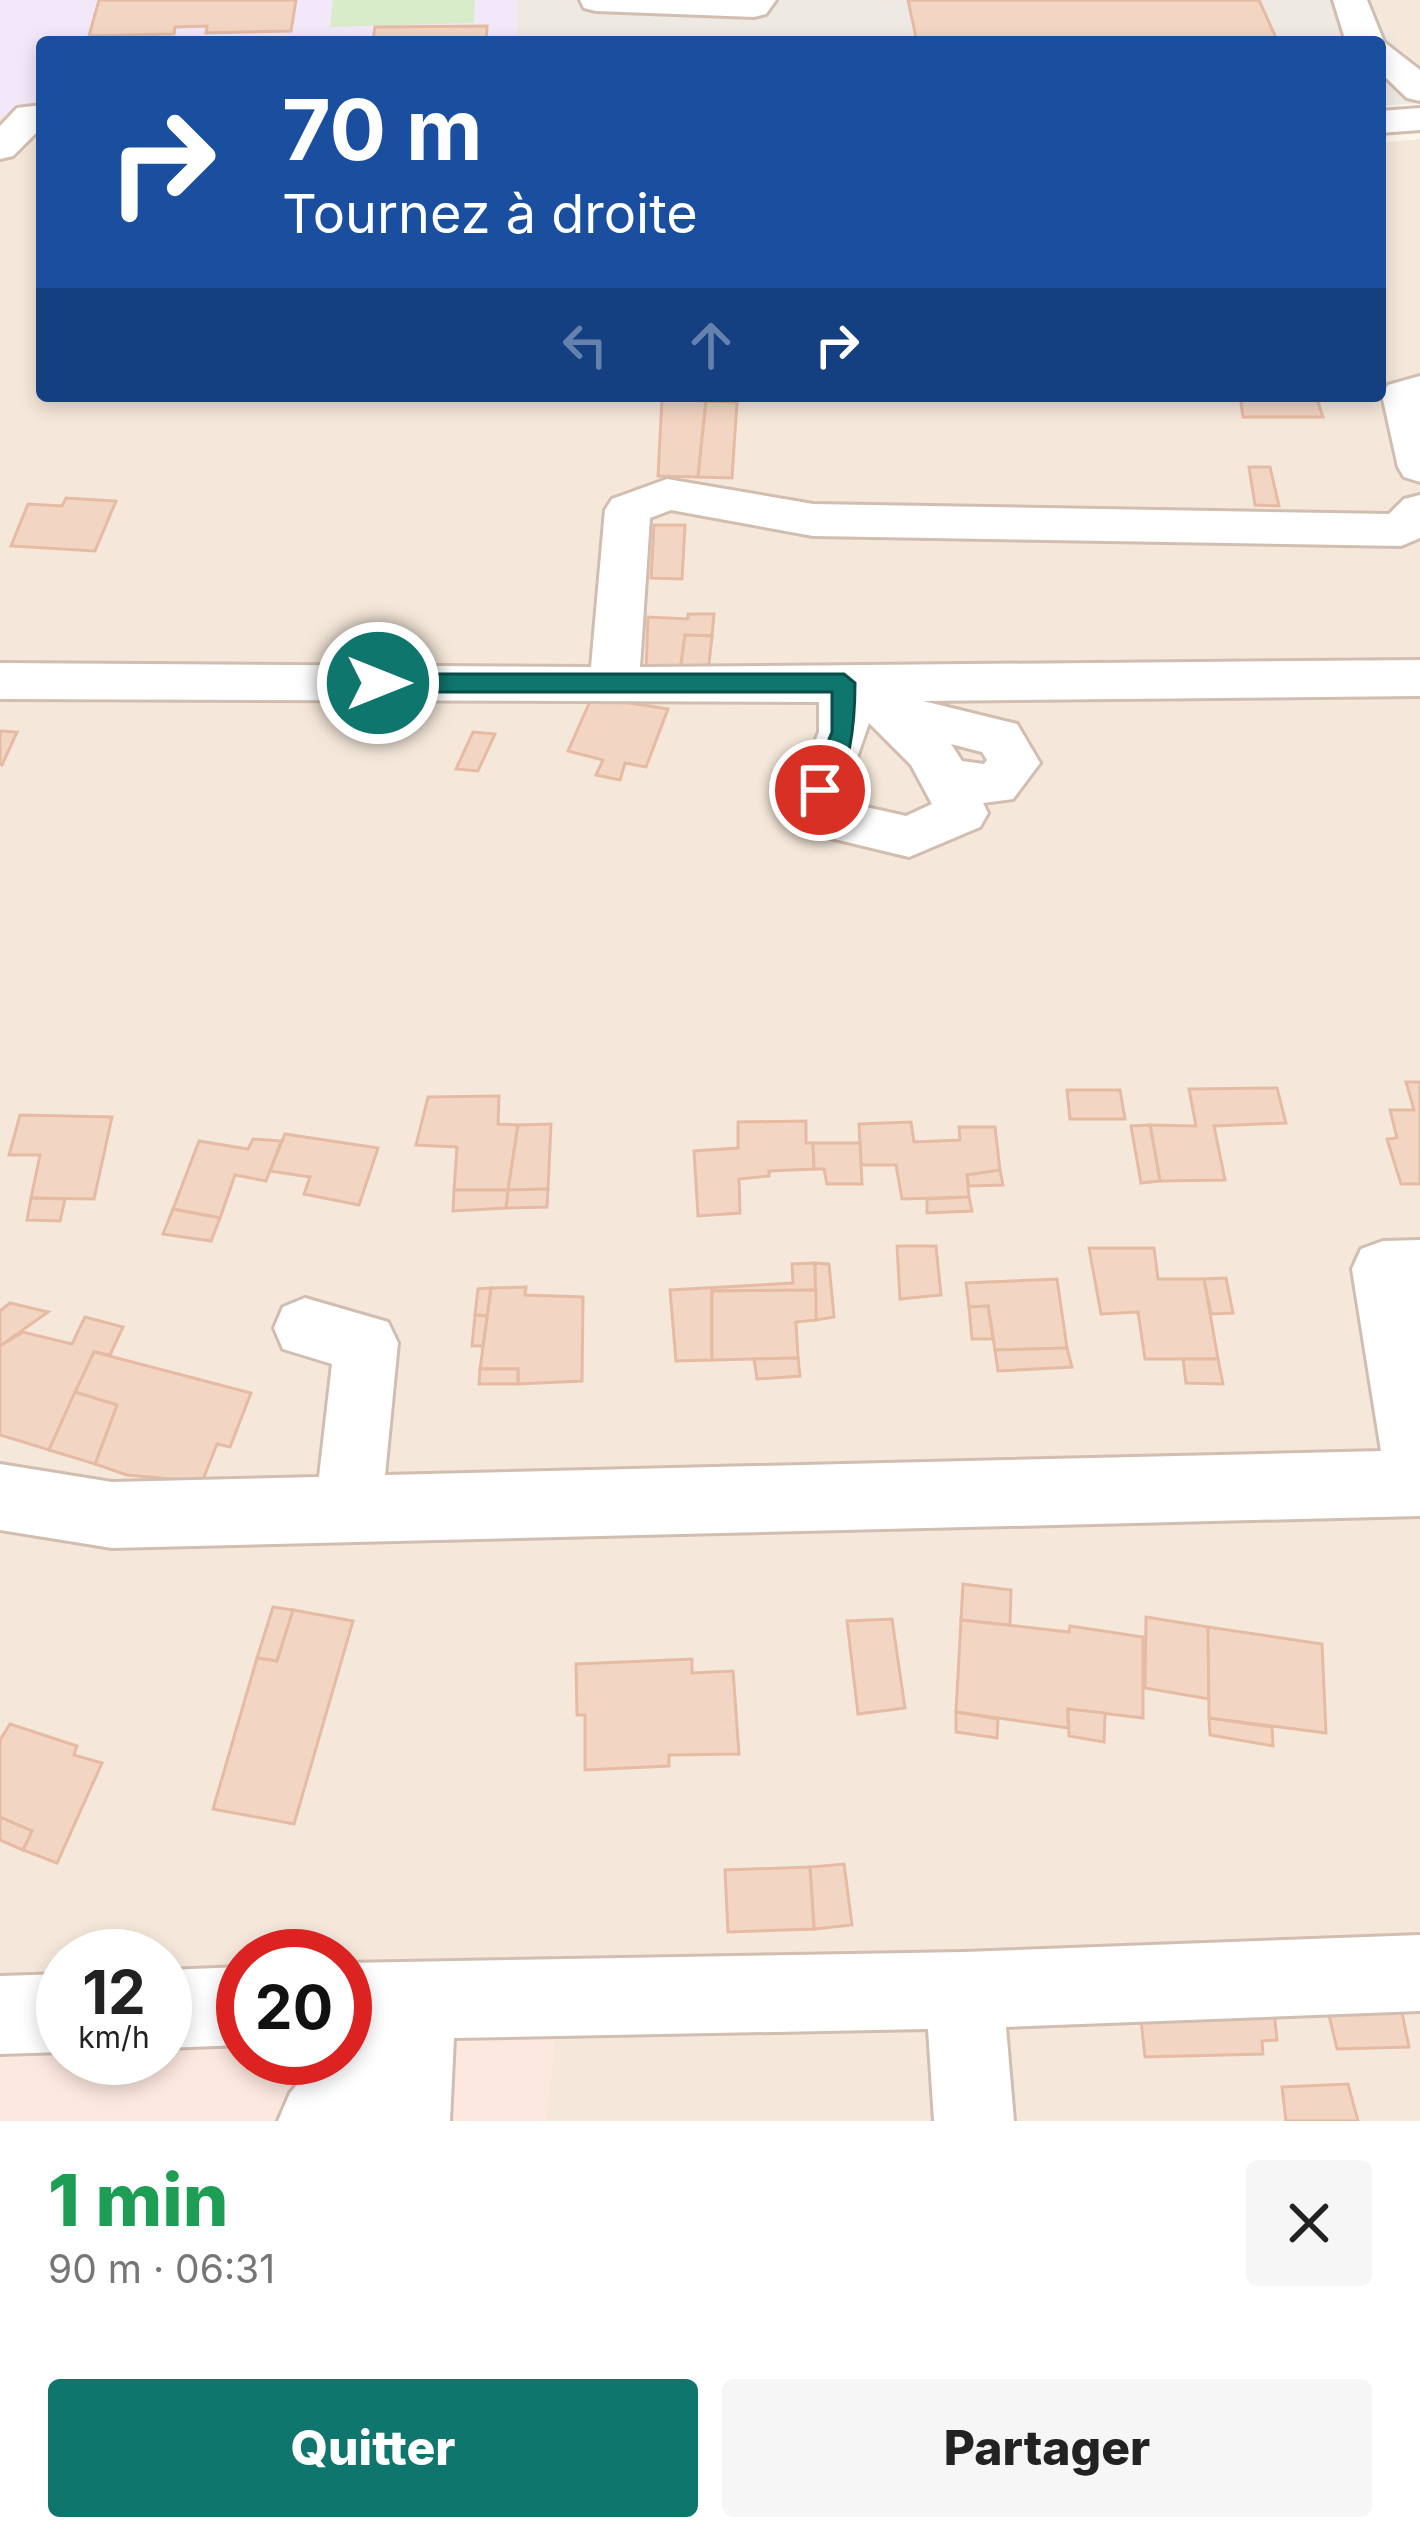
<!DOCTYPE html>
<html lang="fr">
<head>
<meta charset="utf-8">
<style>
	body { margin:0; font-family:Inter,sans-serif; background:#f6f6f6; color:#222; height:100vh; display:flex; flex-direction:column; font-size:45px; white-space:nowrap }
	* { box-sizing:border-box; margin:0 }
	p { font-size:39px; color:#767676 }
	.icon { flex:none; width:66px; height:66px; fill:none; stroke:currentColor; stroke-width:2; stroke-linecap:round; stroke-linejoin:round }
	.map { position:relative; height:2121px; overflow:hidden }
	.sheet { display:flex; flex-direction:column; background:#fff; flex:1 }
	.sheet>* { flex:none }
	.guide { position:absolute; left:36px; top:36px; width:1350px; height:366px; border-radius:12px; box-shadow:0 6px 18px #0003; background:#1a4fa0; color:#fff; overflow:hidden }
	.speed { position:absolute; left:36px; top:1929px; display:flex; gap:24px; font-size:60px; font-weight:700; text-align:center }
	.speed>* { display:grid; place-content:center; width:156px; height:156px; border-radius:50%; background:#fff; box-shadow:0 6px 18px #0003; line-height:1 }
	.speed small { font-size:30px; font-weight:400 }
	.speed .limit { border:18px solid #d22; background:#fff; color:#111 }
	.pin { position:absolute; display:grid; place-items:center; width:102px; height:102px; color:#fff; margin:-51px; border:6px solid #fff; border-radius:50%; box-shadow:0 3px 12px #0007 }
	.me { position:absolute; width:132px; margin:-66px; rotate:90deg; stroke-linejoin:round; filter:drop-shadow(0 0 9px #0008) }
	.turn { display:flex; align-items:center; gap:42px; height:252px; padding:0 48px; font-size:54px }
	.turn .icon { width:156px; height:156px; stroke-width:2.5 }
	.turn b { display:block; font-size:84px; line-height:102px }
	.lanes { display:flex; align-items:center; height:114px; padding:0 48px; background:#0003; justify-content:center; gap:60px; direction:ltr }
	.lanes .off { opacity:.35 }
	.round { display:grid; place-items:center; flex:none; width:126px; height:126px; border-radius:12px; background:#f6f6f6 }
	.summary { display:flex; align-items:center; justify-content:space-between; height:204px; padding:0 48px }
	h1 { font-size:72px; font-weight:800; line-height:90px; color:#1e9e55 }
	.cta { display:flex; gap:24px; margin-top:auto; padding:24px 48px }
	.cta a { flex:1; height:138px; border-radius:12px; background:#0f766e; color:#fff; font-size:48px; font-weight:800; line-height:138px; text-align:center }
	.cta a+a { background:#f6f6f6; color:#222 }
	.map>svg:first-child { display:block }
	.residential { fill:#f5e8da; fill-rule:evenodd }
	.commercial { fill:#fde8e0 }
	.industrial { fill:#efe9e4 }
	.education { fill:#f3e8fa }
	.green { fill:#d8ecc9 }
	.building { fill:#f3d5c3; stroke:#e6bba3; stroke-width:3 }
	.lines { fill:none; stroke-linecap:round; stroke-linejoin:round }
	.minor-casing { stroke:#d1beb0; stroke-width:6 }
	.minor { fill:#fff; fill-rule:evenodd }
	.route { fill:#0f766e; stroke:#0a4d48; stroke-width:3 }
</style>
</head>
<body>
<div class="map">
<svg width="1420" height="2121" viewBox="0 0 1420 2121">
	<rect width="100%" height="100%" fill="#fdf6ec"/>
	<!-- residential -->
	<g class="residential">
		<path d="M0,0h517v42h-475v354h1338v-253l40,-4v1982h-1420zM63,1956h102v102h-102zM243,1956h102v102h-102z"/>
		<path d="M1369,0h51v67l-29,-27z"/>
	</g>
	<!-- commercial -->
	<path class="commercial" d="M556,2036l-10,85h-546v-74l63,-1v12h102v-14l78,-2v16h102v-18z"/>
	<!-- industrial -->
	<path class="industrial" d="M517,0h852l22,40 29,27v36l-40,3v-64h-863z"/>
	<!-- education -->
	<path class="education" d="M0,0h517v42h-475v57l-42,18z"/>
	<!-- green -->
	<path class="green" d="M333,0h142l-1,23 -144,4z"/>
	<!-- building -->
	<g class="building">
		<path d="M99,0h197l-5,31 -85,2 1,-7 -32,1 -1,7 -85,2z"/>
		<path d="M908,0h351l17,38 -359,4z"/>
		<path d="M487,26l-1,16h-144l31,-1 2,-14z"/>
		<path d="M1240,396h76l7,21h-80z"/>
		<path d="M662,399l44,2 -8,76 -40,-1z"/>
		<path d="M706,401l31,1 -5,76 -34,-1z"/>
		<path d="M1249,467h21l9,39 -24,-1z"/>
		<path d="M66,498l50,3 -21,50 -84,-5 17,-42 34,2z"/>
		<path d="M654,525h31l-3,54 -31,-1z"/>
		<path d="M688,614h26l-2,22 -27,-1 -5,37h-34l2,-55 40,2z"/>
		<path d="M685,635l27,1 -4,37 -28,-1z"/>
		<path d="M592,697l76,12 -22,58 -21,-4 -5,17 -24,-5 7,-15 -35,-9z"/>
		<path d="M0,731l17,1 -15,33 -2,-1z"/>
		<path d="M473,732l22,2 -17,37 -22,-2z"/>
		<path d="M1406,1082h14v102h-19l-14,-45 10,-1 -7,-28h24z"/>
		<path d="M1277,1088l9,35 -72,3 11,54 -65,1 -10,-56 46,1 -7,-37z"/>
		<path d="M1067,1090h53l5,29h-55z"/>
		<path d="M499,1096l-1,28 20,1 -10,65h-54l3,-43 -41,-2 12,-48z"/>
		<path d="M20,1115l92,2 -18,82 -63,-1 9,-43h-31z"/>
		<path d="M806,1121v22h7l1,26 -45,2v5l-30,3 1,34 -42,3 -4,-65 44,-3v-26z"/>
		<path d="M911,1122l3,20 46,-2 -1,-13h36l5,43 -33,5 2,22 -67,2 -6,-34h-35l-2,-41z"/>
		<path d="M551,1124l-3,65 -40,1 10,-65z"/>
		<path d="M1150,1125l10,56 -19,2 -10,-57z"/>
		<path d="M285,1134l93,14 -19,57 -55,-11 6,-17 -40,-6z"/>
		<path d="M253,1139l28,2 -15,40 -31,-6 -15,43 -47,-9 26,-68 49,8z"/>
		<path d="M813,1143h47l2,41h-35l-3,-15h-10z"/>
		<path d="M1000,1170l3,15 -34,1 -2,-11z"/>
		<path d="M548,1189l-1,18 -41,1 2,-18z"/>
		<path d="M454,1190h54l-2,18 -53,3z"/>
		<path d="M969,1197l3,14 -45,2v-14z"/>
		<path d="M31,1198l34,1 -5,22 -33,-1z"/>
		<path d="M173,1209l47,9 -9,23 -48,-7z"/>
		<path d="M897,1246h39l5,49 -41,4z"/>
		<path d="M1089,1248h65l4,31h46l14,80h-73l-7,-47 -37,2z"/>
		<path d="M815,1263l1,27 -104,1v69l-36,1 -6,-71 123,-7 -1,-19z"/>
		<path d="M815,1263l14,1 5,53 -18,3z"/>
		<path d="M1226,1278l7,35 -22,1 -7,-35z"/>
		<path d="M1057,1279l10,69 -72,2 -7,-44 -19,1 -3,-24z"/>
		<path d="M526,1287l-1,8 58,2 -1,84 -64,3v-15h-38l11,-81z"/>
		<path d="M491,1288l-4,28 -12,-1 3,-26z"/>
		<path d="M816,1290v30l-20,2 2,36 -86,2v-69z"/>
		<path d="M10,1303l38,9 -48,34v-35z"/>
		<path d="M988,1306l5,33h-21l-3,-32z"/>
		<path d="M475,1315l12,1 -4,30h-11z"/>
		<path d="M85,1317l38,10 -13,28 -16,-3 -45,98 -49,-15v-89l23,-14 49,12z"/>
		<path d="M1067,1348l5,19 -74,4 -3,-21z"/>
		<path d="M94,1352l157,41 -21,54 -13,-3 -15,38 -75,-7 -32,-11 22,-59 -42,-13z"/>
		<path d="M798,1358l2,18 -43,3 -3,-20z"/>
		<path d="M1183,1359h35l5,25 -37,-1z"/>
		<path d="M480,1369h38v15h-39z"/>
		<path d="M75,1392l42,13 -22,59 -46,-14z"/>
		<path d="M963,1584l48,6 -1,35 -49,-5z"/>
		<path d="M273,1607l20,3 -16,51 -20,-3z"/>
		<path d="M293,1610l60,11 -59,203 -81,-15 44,-151 20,3z"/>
		<path d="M1146,1617l62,10 1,72 -64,-11z"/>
		<path d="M892,1619l13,89 -47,6 -11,-93z"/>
		<path d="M961,1620l108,12 1,-6 73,11v81l-75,-9v19l-112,-16z"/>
		<path d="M1208,1627l114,17 4,89 -117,-15z"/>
		<path d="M692,1659v14l41,-2 6,83 -70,1v11l-84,4v-55h-8l-1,-51z"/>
		<path d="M1068,1709l37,4 -1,29 -35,-6z"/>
		<path d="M956,1712l42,7 -1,19 -41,-6z"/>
		<path d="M1209,1718l63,9 1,19 -63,-11z"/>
		<path d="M10,1724l67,22 -3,9 28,8 -45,100 -34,-13 9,-19 -32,-14v-77z"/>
		<path d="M0,1817l32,14 -9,19 -23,-10z"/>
		<path d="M844,1864l8,61 -38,4 -4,-62z"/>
		<path d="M810,1867l4,62 -86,3 -3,-62z"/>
		<path d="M1396,1983l13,64 -72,2 -9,-38z"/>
		<path d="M1138,1992l136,18 3,30 -15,1 1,13 -118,3z"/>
		<path d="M1348,2084l10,37h-72l-4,-34z"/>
	</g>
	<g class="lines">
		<defs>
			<g id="minor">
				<path d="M580,0h196l-10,14 -12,3 -158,-6 -12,-3z"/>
				<path d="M1333,0h34l17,42 36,28v31l-13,-3 -27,-26v-30h-34z"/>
				<path d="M42,105v22l-29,29 -13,3v-33l17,-18z"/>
				<path d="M1420,108v22l-40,3v-22z"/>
				<path d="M1420,376v106l-16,-5 -6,-10 -16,-72 6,-10z"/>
				<path d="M667,479l146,25 576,10 15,-15 16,-4v43l-19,8 -588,-10 -142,-26 -21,8 -10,149 780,-7v36l-497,5 94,23 23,39 -27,36 -30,4 5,10 -8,14 -71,30 -87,-21 -28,-45 25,-59v-30l-819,-3v-36l591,4 14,-157 7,-11zM869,723l42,42 21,39 -26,12 -49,-11 -11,-16zM951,744l31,8 5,8 -3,4 -22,-3z"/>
				<path d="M1420,1240v276l-1308,32 -112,-18v-66l112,18 207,-5 13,-113 -49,-15 -9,-21 9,-21 22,-9 83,24 10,21 -13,132 996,-24 -29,-182 9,-20 22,-8z"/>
				<path d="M1420,1935v76l-414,16 8,94h-80l-6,-92 -474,9 -4,83h-172l12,-28 29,-35h26v-95l619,-11z"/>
				<path d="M243,1967v78l-78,3v-78z"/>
				<path d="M63,1974v78l-63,2v-78z"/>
			</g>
		</defs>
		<!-- minor casing -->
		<use href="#minor" class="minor-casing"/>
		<!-- minor -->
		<use href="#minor" class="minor"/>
	</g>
	<!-- route -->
	<path class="route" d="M378,674h466l11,9c0,29 -3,105 -35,117l-12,-10 24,-58v-40h-454l-12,-9z"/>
</svg>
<div class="speed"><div>12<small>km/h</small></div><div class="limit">20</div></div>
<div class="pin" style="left:820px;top:790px;background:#d93025"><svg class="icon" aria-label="arrive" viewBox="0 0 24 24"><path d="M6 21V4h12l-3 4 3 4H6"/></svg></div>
<svg class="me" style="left:378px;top:683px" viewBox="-20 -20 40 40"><circle r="17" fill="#0f766e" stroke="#fff" stroke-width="3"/><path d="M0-11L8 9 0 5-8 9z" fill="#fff"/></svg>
<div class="guide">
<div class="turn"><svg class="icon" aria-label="right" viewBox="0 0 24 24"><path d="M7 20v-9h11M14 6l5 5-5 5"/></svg><div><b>70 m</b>Tournez à droite</div></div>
<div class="lanes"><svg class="icon off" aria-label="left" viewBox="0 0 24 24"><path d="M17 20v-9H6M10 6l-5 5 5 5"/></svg><svg class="icon off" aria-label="ahead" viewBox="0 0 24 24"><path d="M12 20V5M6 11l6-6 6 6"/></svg><svg class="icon" aria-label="right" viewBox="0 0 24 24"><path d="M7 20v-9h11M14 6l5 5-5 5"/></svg></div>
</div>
</div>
<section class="sheet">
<div class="summary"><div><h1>1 min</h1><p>90 m · 06:31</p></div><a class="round"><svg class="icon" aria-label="close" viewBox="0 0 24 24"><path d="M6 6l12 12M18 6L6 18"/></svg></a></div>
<div class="cta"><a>Quitter</a><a>Partager</a></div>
</section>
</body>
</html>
